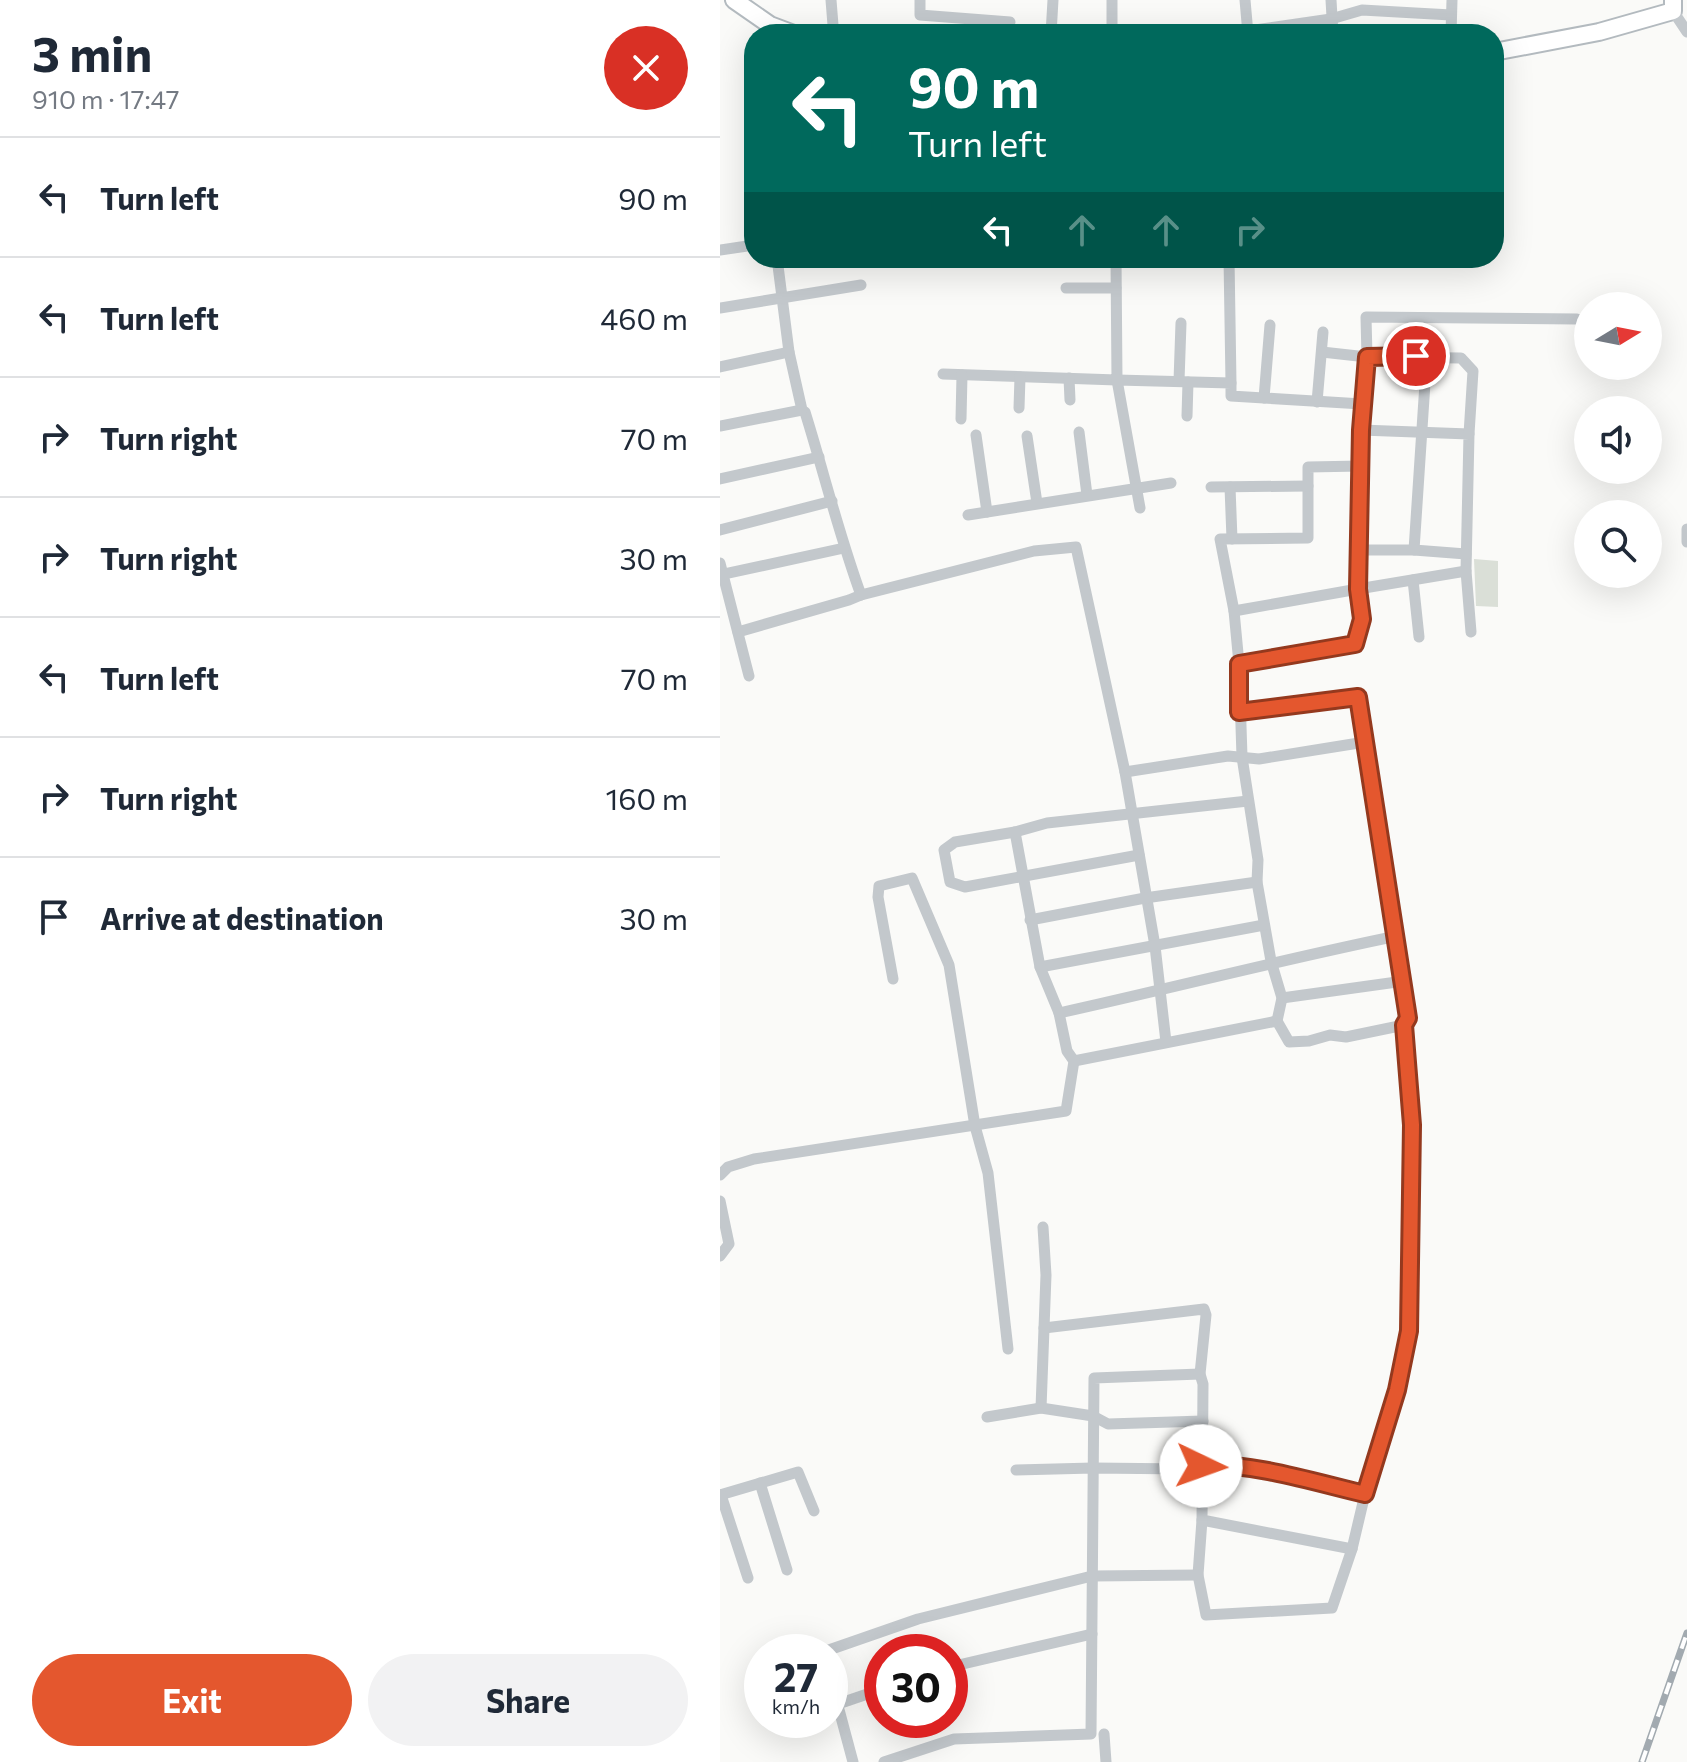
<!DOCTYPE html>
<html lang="en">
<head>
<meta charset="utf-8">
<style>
	body { margin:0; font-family:Commissioner,sans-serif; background:#f2f2f3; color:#1f2937; height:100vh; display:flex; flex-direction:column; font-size:30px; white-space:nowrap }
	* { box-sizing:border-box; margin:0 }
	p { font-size:26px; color:#747a83 }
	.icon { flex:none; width:44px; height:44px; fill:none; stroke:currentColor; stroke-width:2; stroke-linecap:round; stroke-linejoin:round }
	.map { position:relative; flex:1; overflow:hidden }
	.side { display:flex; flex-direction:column; background:#fff; width:720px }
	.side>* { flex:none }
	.top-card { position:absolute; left:24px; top:24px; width:760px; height:244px; border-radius:32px; box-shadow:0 8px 32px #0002; background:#00695c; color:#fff; overflow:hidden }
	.needle { width:52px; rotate:80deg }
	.buttons { position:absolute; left:854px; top:292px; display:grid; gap:16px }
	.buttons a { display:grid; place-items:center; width:88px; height:88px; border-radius:50%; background:#fff; box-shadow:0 8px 32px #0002; font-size:40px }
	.speed { position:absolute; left:24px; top:1634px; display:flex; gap:16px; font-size:40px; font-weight:700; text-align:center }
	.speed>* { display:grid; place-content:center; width:104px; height:104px; border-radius:50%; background:#fff; box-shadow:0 8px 32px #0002; line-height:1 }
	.speed small { font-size:20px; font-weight:400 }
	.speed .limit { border:12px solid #d22; background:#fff; color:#111 }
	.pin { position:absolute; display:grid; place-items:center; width:68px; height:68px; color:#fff; margin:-34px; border:4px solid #fff; border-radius:50%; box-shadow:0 2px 8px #0007 }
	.me { position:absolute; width:88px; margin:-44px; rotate:93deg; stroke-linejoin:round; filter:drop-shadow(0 0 6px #0008) }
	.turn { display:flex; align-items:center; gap:28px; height:168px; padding:0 32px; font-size:36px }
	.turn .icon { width:104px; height:104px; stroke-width:2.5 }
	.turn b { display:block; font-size:56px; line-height:68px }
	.lanes { display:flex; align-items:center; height:76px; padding:0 32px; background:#0003; justify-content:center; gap:40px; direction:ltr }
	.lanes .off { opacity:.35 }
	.round { display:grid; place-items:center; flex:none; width:84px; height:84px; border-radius:42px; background:#f2f2f3 }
	.summary { display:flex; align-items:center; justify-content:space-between; height:136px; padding:0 32px }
	h1 { font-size:48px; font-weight:700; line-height:60px }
	.action { display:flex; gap:16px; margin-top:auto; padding:16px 32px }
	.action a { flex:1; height:92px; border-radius:48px; background:#e4572e; color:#fff; font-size:32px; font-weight:700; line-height:92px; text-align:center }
	.action a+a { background:#f2f2f3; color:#1f2937 }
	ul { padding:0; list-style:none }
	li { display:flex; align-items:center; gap:24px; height:120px; padding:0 32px; border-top:2px solid #e0e1e3 }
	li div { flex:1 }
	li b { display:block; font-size:30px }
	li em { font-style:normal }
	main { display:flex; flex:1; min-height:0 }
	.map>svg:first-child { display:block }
	.green { fill:#dadfd7 }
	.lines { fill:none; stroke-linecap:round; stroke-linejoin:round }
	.secondary-casing { stroke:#b3babf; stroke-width:20 }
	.street { stroke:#c3c8cc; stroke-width:11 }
	.secondary { stroke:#fff; stroke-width:16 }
	.rail-casing { stroke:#a2aab0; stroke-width:7 }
	.rail { stroke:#fff; stroke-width:4; stroke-dasharray:12; stroke-linecap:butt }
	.route-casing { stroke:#94391e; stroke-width:20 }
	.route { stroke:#e4572e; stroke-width:14 }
</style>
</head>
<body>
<main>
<section class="side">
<div class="summary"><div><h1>3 min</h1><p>910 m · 17:47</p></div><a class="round" style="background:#d93025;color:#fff"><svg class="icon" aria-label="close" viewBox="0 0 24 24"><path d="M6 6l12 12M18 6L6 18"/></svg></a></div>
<ul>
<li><svg class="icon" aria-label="left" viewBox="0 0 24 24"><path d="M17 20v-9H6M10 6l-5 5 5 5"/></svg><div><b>Turn left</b></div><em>90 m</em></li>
<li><svg class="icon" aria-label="left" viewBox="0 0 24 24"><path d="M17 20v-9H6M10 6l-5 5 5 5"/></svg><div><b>Turn left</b></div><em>460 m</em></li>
<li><svg class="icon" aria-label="right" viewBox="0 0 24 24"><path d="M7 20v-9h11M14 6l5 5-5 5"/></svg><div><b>Turn right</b></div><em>70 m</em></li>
<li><svg class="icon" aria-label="right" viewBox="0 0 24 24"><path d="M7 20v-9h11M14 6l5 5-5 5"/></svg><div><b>Turn right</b></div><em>30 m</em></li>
<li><svg class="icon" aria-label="left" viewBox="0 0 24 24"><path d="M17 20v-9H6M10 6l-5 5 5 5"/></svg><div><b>Turn left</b></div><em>70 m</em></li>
<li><svg class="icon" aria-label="right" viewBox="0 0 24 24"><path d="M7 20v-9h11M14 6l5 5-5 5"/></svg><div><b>Turn right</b></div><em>160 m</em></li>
<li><svg class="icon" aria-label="arrive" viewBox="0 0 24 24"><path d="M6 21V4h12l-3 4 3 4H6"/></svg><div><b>Arrive at destination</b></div><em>30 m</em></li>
</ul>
<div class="action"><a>Exit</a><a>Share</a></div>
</section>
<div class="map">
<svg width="967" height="1762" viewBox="0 0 967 1762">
	<rect width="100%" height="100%" fill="#fafaf8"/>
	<!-- green -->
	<path class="green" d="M754,559l24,2v46l-22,-1z"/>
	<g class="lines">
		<defs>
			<g id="secondary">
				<path d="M14,0l36,25 24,9"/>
				<path d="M774,52l105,-20 74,-21v-11"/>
			</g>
		</defs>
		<!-- secondary casing -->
		<use href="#secondary" class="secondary-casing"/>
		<!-- street -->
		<g class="street">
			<path d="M111,0l2,25"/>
			<path d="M200,0v15l90,7"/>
			<path d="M525,0l3,34"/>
			<path d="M611,0l2,34"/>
			<path d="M953,11l14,21"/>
			<path d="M528,31l83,-12 31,-9 89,5"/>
			<path d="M331,34l2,-34"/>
			<path d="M392,34v-34"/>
			<path d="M731,34l1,-34"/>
			<path d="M0,250l34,-5"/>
			<path d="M57,258l12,94 13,58 3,2c19,61 34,123 56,183"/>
			<path d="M509,258l2,125"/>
			<path d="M346,288h50"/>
			<path d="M0,308l141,-23"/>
			<path d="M602,352l45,5 -6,73 108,4 -3,137"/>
			<path d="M696,356l10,12 -12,182 52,4"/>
			<path d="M0,367l69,-15"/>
			<path d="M223,374l174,6 -1,-122"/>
			<path d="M349,378l1,22"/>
			<path d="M459,381l2,-58"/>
			<path d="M544,398l6,-73"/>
			<path d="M597,402l6,-70"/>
			<path d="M299,408l1,-31"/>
			<path d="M467,416l1,-34"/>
			<path d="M241,419l1,-44"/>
			<path d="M0,426l82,-16"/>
			<path d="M359,432l8,63"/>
			<path d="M749,434l4,-63 -12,-13 -94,-1 -1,-40 211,2"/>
			<path d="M256,435l11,77"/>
			<path d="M307,436l10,67"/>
			<path d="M641,466l-53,1v71l-88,1 14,72 5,53 3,93 16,103 -1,22 14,79 11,37 -5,23 12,21 20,-1 21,-6 16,2 58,-12"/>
			<path d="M0,479l99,-22"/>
			<path d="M491,487l97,-1"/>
			<path d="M510,487l2,52"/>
			<path d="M420,508l-23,-128 114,3v13l131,8"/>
			<path d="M248,515l203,-32"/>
			<path d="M967,529v13"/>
			<path d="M0,530l112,-29"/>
			<path d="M640,550l1,-120"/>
			<path d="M694,550h-54l-2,39 108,-18 5,61"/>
			<path d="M0,563l29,113"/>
			<path d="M0,575l124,-27"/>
			<path d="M693,580l6,57"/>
			<path d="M514,611l124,-22 4,30 -7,25 -116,20"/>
			<path d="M18,632l111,-32 12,-5 173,-44 42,-4 49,225 30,174 11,96"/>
			<path d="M405,772l103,-16 31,3 106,-17"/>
			<path d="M419,855l-174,32 -15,-5 -6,-32 11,-8 60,-10 32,-9 201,-22"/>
			<path d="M310,920l115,-22 112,-16"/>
			<path d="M320,967l224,-42"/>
			<path d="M173,979l-15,-82 1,-11 33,-8 37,87 26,161 13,47 20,176"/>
			<path d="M562,998l122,-17"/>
			<path d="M339,1013c113,-25 225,-54 338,-77"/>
			<path d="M354,1061l203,-40"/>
			<path d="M0,1175l8,-8 26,-8 312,-48 8,-50 -7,-10 -8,-38 -19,-46 -25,-135"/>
			<path d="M0,1201l9,43 -9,12"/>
			<path d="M324,1328l160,-19 2,6 -6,59 3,10 -1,136 150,29"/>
			<path d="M321,1408l5,-133 -3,-48"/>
			<path d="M267,1417l54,-9 52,8 15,8 95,-3"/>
			<path d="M296,1470l77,-2 93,1 28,-4 64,9 87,20"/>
			<path d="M40,1483l27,87"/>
			<path d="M0,1495l78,-23 16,39"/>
			<path d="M1,1495l27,83"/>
			<path d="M482,1520l-4,55 8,40 126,-7 20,-59 13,-55 32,-104 12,-59 3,-206 -8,-100 4,-7 -50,-321 -119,15"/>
			<path d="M103,1652l95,-33 174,-43 106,-1"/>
			<path d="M230,1667l142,-33"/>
			<path d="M110,1676l23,86"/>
			<path d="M118,1704l44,-15"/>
			<path d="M384,1734l2,28"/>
			<path d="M164,1762l70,-23 137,-5 3,-356 106,-4"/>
		</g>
		<!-- secondary -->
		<use href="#secondary" class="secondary"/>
		<defs>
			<path id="rail" d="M922,1762l45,-129"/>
		</defs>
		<!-- rail casing -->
		<use href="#rail" class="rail-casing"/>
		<!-- rail -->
		<use href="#rail" class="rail"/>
	</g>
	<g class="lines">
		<defs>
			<path id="route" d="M481,1466c48,-5 116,17 164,28l32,-104 12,-59 3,-206 -8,-100 4,-7 -50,-321 -119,15v-48l116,-20 7,-25 -4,-30 3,-159 6,-73 49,-1"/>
		</defs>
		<!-- route casing -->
		<use href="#route" class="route-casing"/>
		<!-- route -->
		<use href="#route" class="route"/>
	</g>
</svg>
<div class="buttons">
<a><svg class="needle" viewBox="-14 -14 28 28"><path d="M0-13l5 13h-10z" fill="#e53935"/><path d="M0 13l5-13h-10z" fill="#747a83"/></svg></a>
<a><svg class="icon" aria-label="sound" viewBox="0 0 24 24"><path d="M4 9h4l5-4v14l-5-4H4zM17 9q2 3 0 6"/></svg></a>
<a><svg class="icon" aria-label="search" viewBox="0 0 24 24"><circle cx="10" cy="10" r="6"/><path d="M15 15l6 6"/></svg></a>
</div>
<div class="speed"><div>27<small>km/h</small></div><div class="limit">30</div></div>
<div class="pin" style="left:696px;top:356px;background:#d93025"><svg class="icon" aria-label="arrive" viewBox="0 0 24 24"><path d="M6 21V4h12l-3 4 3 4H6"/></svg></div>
<svg class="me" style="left:481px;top:1466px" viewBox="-20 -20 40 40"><circle r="19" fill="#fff"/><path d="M0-13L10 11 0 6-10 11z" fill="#e4572e"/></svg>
<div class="top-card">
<div class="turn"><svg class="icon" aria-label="left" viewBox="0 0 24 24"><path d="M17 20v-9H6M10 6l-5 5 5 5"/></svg><div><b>90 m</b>Turn left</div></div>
<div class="lanes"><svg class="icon" aria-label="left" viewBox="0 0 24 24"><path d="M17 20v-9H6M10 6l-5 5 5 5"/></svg><svg class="icon off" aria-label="ahead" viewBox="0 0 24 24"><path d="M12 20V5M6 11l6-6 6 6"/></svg><svg class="icon off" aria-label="ahead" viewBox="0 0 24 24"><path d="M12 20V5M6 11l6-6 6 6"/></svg><svg class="icon off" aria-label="right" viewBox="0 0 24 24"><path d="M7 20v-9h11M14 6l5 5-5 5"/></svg></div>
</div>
</div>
</main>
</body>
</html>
